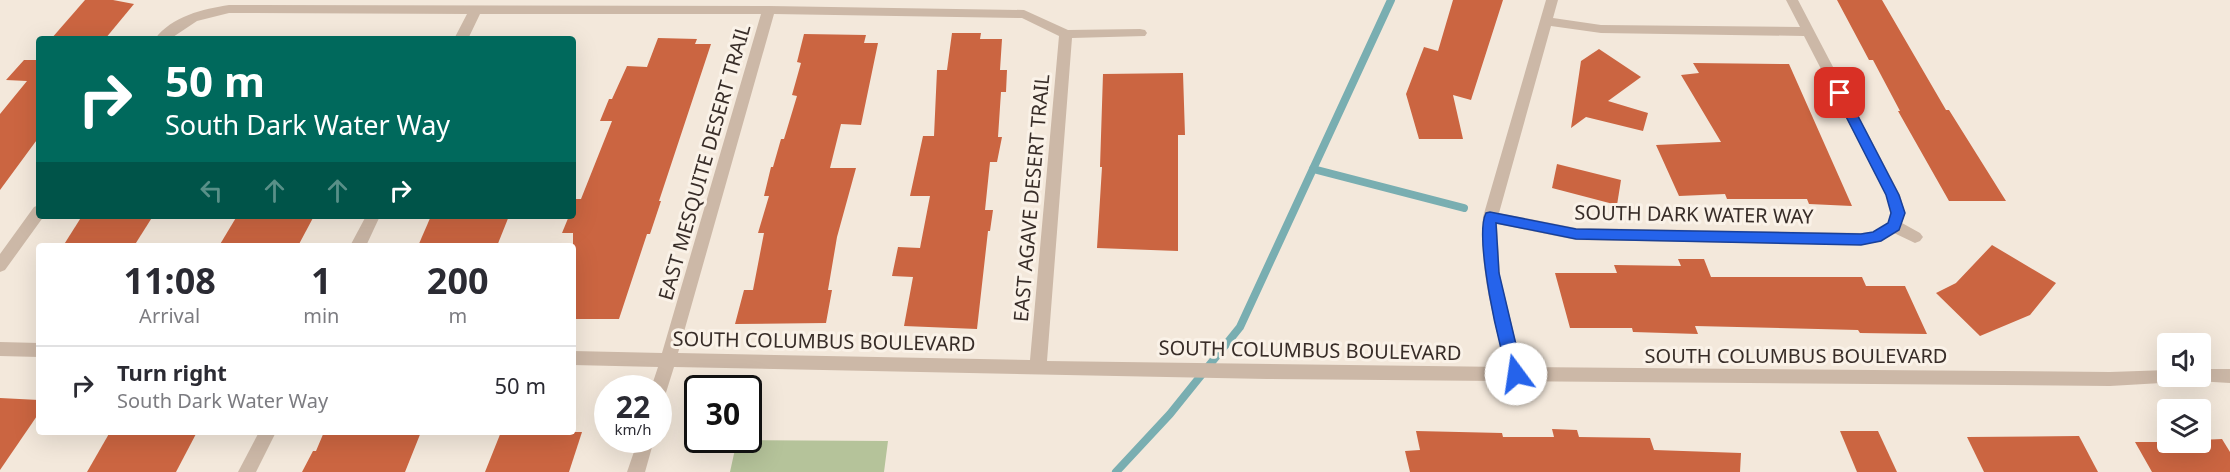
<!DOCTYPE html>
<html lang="en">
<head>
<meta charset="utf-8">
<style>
	body { margin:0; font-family:"Noto Sans",sans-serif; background:#f7f7f7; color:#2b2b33; height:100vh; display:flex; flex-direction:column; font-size:22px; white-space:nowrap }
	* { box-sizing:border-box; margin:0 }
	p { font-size:20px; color:#7c7c81 }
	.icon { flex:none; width:33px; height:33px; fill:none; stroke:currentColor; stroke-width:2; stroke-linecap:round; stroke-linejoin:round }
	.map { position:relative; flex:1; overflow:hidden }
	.details { position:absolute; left:36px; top:243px; width:540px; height:192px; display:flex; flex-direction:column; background:#fff; border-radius:6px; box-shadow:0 6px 24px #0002 }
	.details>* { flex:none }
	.top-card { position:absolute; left:36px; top:36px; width:540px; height:183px; border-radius:6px; box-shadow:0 6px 24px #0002; background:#00695c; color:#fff; overflow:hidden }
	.controls { position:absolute; left:2157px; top:333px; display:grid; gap:12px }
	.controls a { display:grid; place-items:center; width:54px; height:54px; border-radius:6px; background:#fff; box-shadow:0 6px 24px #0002; font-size:30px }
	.speed { position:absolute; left:594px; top:375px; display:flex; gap:12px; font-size:30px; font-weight:700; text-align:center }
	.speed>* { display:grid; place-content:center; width:78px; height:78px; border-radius:50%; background:#fff; box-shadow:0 6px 24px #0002; line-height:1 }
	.speed small { font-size:15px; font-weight:400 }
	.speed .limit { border:3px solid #111; border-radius:9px; background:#fff; color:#111 }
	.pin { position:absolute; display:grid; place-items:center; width:51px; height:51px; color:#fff; margin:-26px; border-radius:12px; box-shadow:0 3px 9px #0006 }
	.me { position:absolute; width:66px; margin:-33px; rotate:346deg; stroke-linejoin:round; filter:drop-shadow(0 0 4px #0008) }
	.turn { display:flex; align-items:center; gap:21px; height:126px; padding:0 30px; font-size:27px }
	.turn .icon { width:78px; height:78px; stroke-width:2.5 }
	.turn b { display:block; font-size:42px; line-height:51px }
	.lanes { display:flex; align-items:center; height:57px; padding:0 30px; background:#0003; justify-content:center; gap:30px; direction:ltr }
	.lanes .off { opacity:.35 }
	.eta { display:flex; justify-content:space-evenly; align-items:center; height:102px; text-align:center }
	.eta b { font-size:36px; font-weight:700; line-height:42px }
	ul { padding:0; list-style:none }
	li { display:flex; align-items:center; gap:18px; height:78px; padding:0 30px; border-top:2px solid #e1e1e2 }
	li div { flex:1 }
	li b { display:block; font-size:22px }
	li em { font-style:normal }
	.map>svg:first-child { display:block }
	.green { fill:#b5c39a }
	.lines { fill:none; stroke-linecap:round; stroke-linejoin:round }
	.stream { stroke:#79aeb1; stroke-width:8 }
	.building { fill:#cb6541 }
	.minor { fill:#ccb8a7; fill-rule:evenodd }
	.route { fill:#2563eb; stroke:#184099; stroke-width:1.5 }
	.labels { text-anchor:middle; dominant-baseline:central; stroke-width:6; stroke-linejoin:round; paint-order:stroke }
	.street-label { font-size:20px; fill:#382d28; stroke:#faf2e8 }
</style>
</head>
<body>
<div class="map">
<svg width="2230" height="472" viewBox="0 0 2230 472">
	<rect width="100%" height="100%" fill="#f3e8db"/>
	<!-- green -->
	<path class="green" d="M737,440l150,1h1l-4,31h-154z"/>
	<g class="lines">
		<!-- stream -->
		<g class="stream">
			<path d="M1313,169l151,39"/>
			<path d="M1116,472l54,-58 70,-87 151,-327"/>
		</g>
	</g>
	<!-- building -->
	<g class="building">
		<path d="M85,0h28l21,4 -29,35h-54z"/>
		<path d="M1453,0h50l-32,100 -18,-5 10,44h-44l-13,-45 18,-47 14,4z"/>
		<path d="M1837,0h45l64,110h3l57,91h-57l-51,-90h2l-27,-51h-4z"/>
		<path d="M952,33h29l-1,6h22l-2,31h7l-1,22h-5l-3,45h4l-5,25h-7l-5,48h8l-3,21h-2l-11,98 -73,-3 9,-49 -21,-1 6,-29 22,1 10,-52h-20l13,-60h11l3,-66h10z"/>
		<path d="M804,34l62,1 -2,8h14l-17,82 -20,-1 -11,44h26l-19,69 -9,53h4l-6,33 -91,1 9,-34h9l11,-57h-6l11,-37h-5l7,-29h2l8,-28h3l13,-43 -5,-1 9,-32 -4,-1z"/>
		<path d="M658,38l39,1 -2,5h16l-52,157h2l-11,33h-3l-28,85h-46v-86h-11l7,-17h4l3,-17h5l31,-78h-12l9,-22h3l15,-33 20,1z"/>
		<path d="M1599,49l42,28 -33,24 40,12 -5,18 -57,-14 -15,11 10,-67z"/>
		<path d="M24,60h15v77l-39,53v-76l27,-33 -21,-1z"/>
		<path d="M1693,63l96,1 63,142 -43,-2 -2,-5h-80l-2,-5 -46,2 -23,-51 65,-3 -40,-67 18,-2z"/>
		<path d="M1183,73l2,62h-7v116l-81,-3 5,-81h-2l3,-93z"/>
		<path d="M1557,164l64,16 -4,25 -65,-17z"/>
		<path d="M82,216h71l-19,30h-71z"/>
		<path d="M237,216h77l-16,30h-79z"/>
		<path d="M431,216h78l-12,30h-79z"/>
		<path d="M1992,245l64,38 -26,32 -50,21 -44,-43 20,-10z"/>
		<path d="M1678,259h26l7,18h151l4,9h39l22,48 -67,-1 -2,-3 -163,-4 3,8 -65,-2 -1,-4h-62l-15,-55h62l-3,-8 67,1z"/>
		<path d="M0,398l39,2v13l-39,57z"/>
		<path d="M1552,429l25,1 2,7 71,1 4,12 87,3 -1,19h-330l-5,-21 15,-1 -4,-19 86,2 1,4h51z"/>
		<path d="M1840,431h38l19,41h-40z"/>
		<path d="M110,432h87l-21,40h-89z"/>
		<path d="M324,432h97l-16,40h-103l11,-21h3z"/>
		<path d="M501,432h81l-13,40h-84z"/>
		<path d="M2079,436l19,36h-114l-17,-35z"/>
		<path d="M2222,439l8,13v20h-78l-17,-30h65v-2z"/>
	</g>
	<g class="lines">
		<!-- minor -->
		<g class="minor">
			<path d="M1546,0h12l-5,18 48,7 199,2 -14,-27h12l102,195 5,18 -3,10 18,10 3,4 -3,4 -5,2 -21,-10 -13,8 -20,4 -285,-5 -79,-16 3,52 22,91 588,5 58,-2v6h32v-7h30v14l-34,-2 -86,5 -843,-7 -593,-12 -10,32 -6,2v-13h-7l7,-21 -85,-2v-14l89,2 99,-339h-281l-12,25h-14l13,-25 -238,-1 -32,8 -27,18h-15c17,-23 48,-30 74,-34l540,1 255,4 44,20 72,-1 5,1 2,3 -2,3 -73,2 -25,323 459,6c-13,-50 -27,-98 -23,-150zM774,14l248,4 37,18 -29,324 -352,-7zM1551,26l50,7 203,3 82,159 5,18 -3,10 -15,9 -12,1 -285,-5 -77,-15z"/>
			<path d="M39,205v11h5l-39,54 -5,2v-18l34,-47z"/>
			<path d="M366,216h14l-14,30h-16z"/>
			<path d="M0,342l39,1v14l-39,-1z"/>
			<path d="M259,432h17l-20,40h-18z"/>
			<path d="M638,440h16l-9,32h-18z"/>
		</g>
	</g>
	<!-- route -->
	<path class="route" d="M1840,89l6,4 53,102 6,18 -6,17 -18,11 -20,4 -285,-6 -80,-16 3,50 24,101 -2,5 -5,1 -5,-1c-12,-25 -37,-143 -25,-166l4,-1 86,17 285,5 12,-2 15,-9 3,-10 -5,-18 -52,-102z"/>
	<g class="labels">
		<!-- street labels -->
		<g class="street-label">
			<text transform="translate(704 162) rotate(-74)">EAST MESQUITE DESERT TRAIL</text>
			<text transform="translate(1031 198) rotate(-85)">EAST AGAVE DESERT TRAIL</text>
			<text transform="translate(1694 214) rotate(1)">SOUTH DARK WATER WAY</text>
			<text transform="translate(824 341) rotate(1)">SOUTH COLUMBUS BOULEVARD</text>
			<text transform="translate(1310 350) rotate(1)">SOUTH COLUMBUS BOULEVARD</text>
			<text x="1796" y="355">SOUTH COLUMBUS BOULEVARD</text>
		</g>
	</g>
</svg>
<div class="controls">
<a><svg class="icon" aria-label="sound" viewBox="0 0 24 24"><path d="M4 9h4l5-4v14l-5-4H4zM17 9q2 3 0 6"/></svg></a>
<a><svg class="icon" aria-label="layers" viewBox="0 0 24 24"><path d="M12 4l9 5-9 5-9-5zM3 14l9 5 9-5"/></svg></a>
</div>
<div class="speed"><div>22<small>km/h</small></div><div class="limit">30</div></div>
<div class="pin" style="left:1840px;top:93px;background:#d93025"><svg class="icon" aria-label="arrive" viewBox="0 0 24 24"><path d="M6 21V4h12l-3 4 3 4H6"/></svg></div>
<svg class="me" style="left:1516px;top:374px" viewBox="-20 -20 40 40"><circle r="19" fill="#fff"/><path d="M0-13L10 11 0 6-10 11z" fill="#2563eb"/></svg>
<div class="top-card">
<div class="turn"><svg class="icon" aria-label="right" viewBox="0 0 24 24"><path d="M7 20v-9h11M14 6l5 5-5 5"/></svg><div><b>50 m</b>South Dark Water Way</div></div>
<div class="lanes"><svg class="icon off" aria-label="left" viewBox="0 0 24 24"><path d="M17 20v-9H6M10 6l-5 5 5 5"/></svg><svg class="icon off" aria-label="ahead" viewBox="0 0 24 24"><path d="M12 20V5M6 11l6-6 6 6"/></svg><svg class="icon off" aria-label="ahead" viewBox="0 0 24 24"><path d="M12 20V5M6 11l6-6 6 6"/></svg><svg class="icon" aria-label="right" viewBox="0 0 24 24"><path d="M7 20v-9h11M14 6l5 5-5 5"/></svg></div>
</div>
<section class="details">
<div class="eta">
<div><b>11:08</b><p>Arrival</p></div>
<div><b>1</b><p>min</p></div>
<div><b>200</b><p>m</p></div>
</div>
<ul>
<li><svg class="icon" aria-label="right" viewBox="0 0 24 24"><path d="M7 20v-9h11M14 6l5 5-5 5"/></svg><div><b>Turn right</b><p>South Dark Water Way</p></div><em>50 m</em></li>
</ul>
</section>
</div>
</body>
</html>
